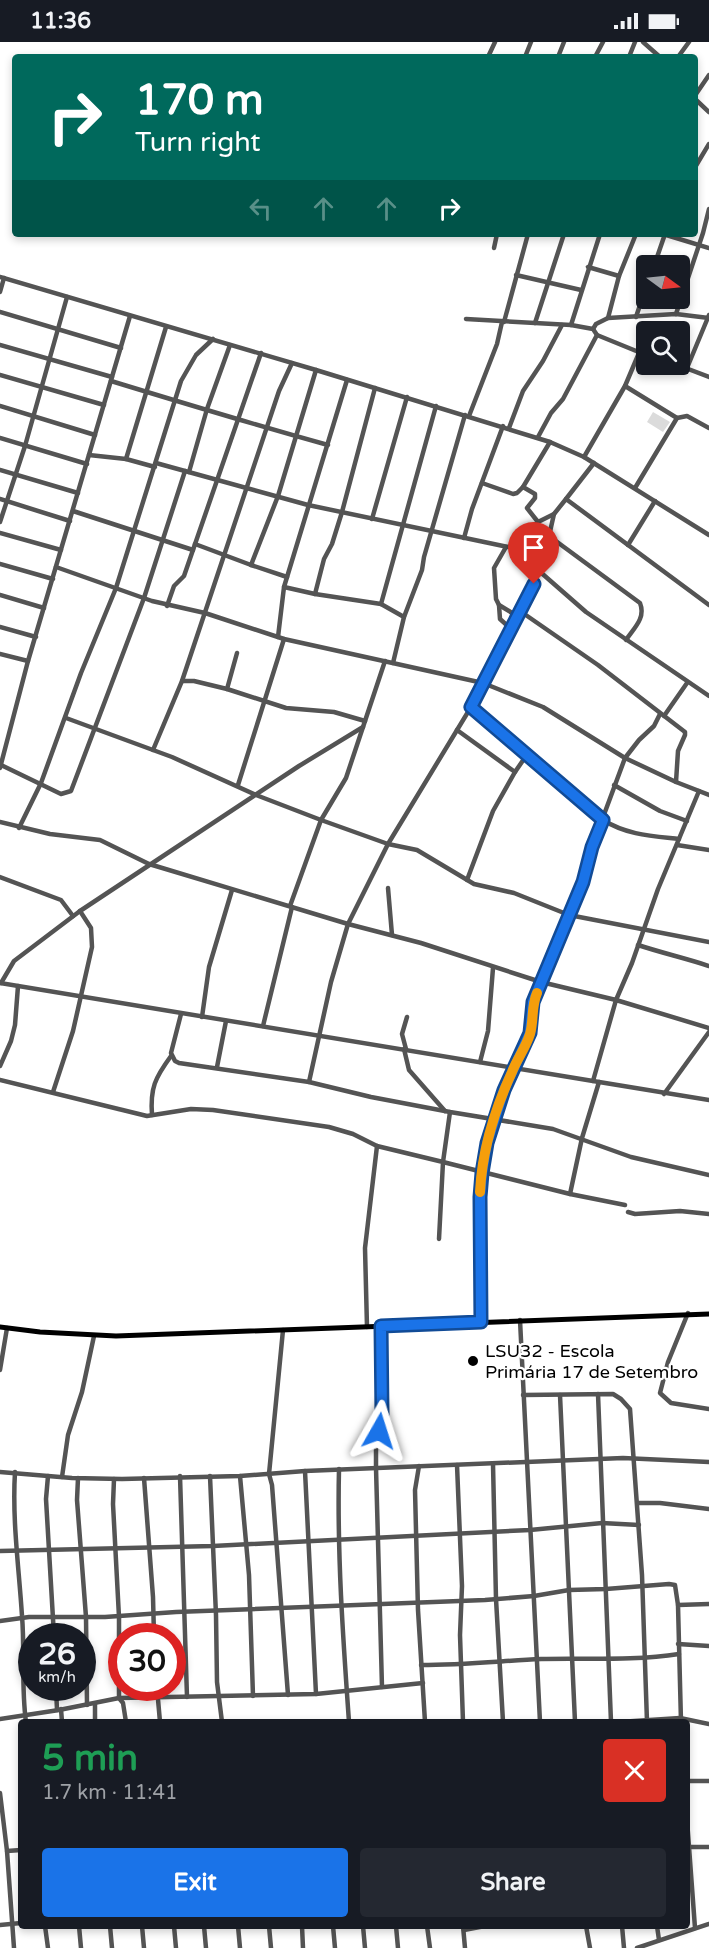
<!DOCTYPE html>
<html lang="en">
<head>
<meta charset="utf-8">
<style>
	body { margin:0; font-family:"Varela Round",sans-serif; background:#242831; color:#f1f3f6; height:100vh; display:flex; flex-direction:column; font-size:22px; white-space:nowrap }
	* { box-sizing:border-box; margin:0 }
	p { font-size:20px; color:#9ea1a6 }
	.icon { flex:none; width:33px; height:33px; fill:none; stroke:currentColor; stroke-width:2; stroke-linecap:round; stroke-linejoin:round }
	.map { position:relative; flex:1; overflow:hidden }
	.panel { position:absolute; left:18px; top:1677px; width:672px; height:210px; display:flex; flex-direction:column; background:#171b24; border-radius:6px; box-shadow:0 3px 9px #0003 }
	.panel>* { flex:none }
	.guide { position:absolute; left:12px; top:12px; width:686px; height:183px; border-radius:6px; box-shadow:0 3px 9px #0003; background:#00695c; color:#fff; overflow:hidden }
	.needle { width:39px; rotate:105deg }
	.controls { position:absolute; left:636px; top:213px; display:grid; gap:12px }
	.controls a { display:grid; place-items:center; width:54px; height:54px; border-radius:6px; background:#171b24; box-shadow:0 3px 9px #0003; font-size:30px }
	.speed { position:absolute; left:18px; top:1581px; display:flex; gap:12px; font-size:30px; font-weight:700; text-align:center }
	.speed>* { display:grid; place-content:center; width:78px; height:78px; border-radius:50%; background:#171b24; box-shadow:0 3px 9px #0003; line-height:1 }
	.speed small { font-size:15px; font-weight:400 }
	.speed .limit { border:9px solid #d22; background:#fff; color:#111 }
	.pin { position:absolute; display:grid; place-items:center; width:51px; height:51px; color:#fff; margin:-62px -26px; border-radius:50% 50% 50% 0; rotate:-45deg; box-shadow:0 0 6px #0007 }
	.pin .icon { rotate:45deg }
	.me { position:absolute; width:66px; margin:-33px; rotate:6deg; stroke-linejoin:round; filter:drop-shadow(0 0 4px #0008) }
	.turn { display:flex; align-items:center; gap:21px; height:126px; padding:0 24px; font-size:27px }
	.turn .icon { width:78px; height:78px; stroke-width:2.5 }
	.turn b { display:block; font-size:42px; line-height:51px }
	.lanes { display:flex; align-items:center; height:57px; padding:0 24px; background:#0003; justify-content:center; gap:30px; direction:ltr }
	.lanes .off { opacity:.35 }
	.round { display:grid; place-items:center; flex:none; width:63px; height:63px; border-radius:6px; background:#242831 }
	.head { display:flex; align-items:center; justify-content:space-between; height:102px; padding:0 24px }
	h1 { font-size:36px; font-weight:700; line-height:45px; color:#1e9e55 }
	.action { display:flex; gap:12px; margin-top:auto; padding:12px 24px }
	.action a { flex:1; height:69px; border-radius:6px; background:#1a73e8; color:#fff; font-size:24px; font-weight:700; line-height:69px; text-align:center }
	.action a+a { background:#242831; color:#f1f3f6 }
	.status { display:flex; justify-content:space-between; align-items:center; height:42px; padding:0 30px; background:#171b24; direction:ltr }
	.status svg { height:16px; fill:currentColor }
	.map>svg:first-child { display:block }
	.green { fill:#dbdbdb }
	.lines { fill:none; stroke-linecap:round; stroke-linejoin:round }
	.minor { stroke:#545454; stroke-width:4.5 }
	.major { stroke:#000; stroke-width:5 }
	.route-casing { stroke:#114b97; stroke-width:15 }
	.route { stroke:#1a73e8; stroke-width:10 }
	.slow { stroke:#f59e0b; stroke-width:10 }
	.poi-dot { fill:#000; stroke:#fff; stroke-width:2 }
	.labels { text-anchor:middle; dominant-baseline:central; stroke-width:4.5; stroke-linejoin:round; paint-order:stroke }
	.poi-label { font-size:18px; fill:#000; stroke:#fff; text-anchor:start }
</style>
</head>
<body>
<div class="status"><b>11:36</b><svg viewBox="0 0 49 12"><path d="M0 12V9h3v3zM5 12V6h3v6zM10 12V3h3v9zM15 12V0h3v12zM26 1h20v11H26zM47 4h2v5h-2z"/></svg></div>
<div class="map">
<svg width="709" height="1906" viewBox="0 0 709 1906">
	<rect width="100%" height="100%" fill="#fff"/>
	<!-- green -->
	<path class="green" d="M653,370l17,10 -7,10 -16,-10z"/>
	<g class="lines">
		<!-- minor -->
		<g class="minor">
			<path d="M643,0l17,15"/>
			<path d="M488,15l7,-15"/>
			<path d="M525,15l6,-15"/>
			<path d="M558,15l6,-15"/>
			<path d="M595,15l8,-15"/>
			<path d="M629,15l6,-15"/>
			<path d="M678,15l11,-15"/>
			<path d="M694,55l15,-22"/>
			<path d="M694,56l15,14"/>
			<path d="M694,127l15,-25"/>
			<path d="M663,192l46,14"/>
			<path d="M494,206l3,-14"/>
			<path d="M654,224l11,-32"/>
			<path d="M588,225l31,9"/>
			<path d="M516,233l65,15"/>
			<path d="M0,235l316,93 234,72 34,15 125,78"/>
			<path d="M0,250l4,-14"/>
			<path d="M0,270l121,36"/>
			<path d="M676,272l27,-81 6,-24"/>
			<path d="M636,275l10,-30"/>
			<path d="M608,276l11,-42 17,-42"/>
			<path d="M466,277l105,6 22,4 4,6 49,20"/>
			<path d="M504,280l24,-88"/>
			<path d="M535,281l29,-89"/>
			<path d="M571,283l29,-91"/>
			<path d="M593,287l3,-5 12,-6 68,-4 33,4"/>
			<path d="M0,303l112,32"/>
			<path d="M675,322l34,13"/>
			<path d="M687,326l22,-53"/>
			<path d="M0,333l104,30"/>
			<path d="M111,339c72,22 144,44 217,64"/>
			<path d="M625,344l52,32"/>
			<path d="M0,364l95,29"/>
			<path d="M469,374l28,-72 5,-22"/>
			<path d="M509,386l14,-37 20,-30 19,-36"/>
			<path d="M538,395l13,-24 12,-14 34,-64"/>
			<path d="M0,396l87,26"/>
			<path d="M89,413l37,4 29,8"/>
			<path d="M584,415l41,-71 14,-33"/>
			<path d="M126,417l40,-132"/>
			<path d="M156,421l152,42 200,42 7,-3 23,-22 16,-8 12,-15 143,106"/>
			<path d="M0,428l78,23"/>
			<path d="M189,430l18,-63 23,-64"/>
			<path d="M482,441l31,11 4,-1 6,-6 27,-45"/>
			<path d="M523,445l12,7v4l-8,10 11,14"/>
			<path d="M635,446l42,-70 10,-2 22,12"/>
			<path d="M0,457l70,22"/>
			<path d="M566,457l28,-36"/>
			<path d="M73,469l120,39"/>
			<path d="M372,477l35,-122"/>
			<path d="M0,480l25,-76 42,-149"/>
			<path d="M0,491l61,17"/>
			<path d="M549,494l91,67c6,15 -6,25 -14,37"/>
			<path d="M464,496l8,-29 31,-83"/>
			<path d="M195,502l56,21 27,-69 38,-126"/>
			<path d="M628,503l27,-44"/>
			<path d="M506,505l-12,21 2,31 3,6 18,11"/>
			<path d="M0,522l53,15"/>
			<path d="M251,523l36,12"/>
			<path d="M56,525l96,34 53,12 79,26 199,44 60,24 82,51 51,24 33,13"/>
			<path d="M538,528l48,42 123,84"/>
			<path d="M284,545l31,7 66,10 23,13"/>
			<path d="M315,552l9,-35 8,-15 10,-32 33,-124"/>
			<path d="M0,553l44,13"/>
			<path d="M381,562l55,-198"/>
			<path d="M499,563l1,14 10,9"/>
			<path d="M167,564l7,-20 10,-10 77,-223"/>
			<path d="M520,569l78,54 87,67v3l-7,16 -2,31"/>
			<path d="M0,585l36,10"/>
			<path d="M278,595l6,-50 63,-207"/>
			<path d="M237,611l-10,36 59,19 48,4 31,9"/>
			<path d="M0,612l28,7"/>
			<path d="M393,621l11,-46 18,-47 2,-13 41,-142"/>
			<path d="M182,639h12l33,8"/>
			<path d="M471,665l132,113c24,15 49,16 76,19"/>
			<path d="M664,674l23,-33"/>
			<path d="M66,676l106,39 84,38 65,25 67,24 29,6 57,34 40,9 55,22 140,27"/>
			<path d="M457,688l58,42 11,-16"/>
			<path d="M153,708l29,-69 97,-290 13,-28"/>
			<path d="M1,723l60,29 10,-3 73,-193 41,-127"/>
			<path d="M0,726l28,-107 102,-345"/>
			<path d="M238,743l46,-146"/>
			<path d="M614,743l46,26 27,10"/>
			<path d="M0,780l50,12 50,6 49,24 199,60 73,19 120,39 75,18 16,-37 26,-74 41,-98"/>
			<path d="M19,786l22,-45 40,-110 35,-85 65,-207 15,-26 17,-16"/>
			<path d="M677,803l32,5"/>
			<path d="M0,835l61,23 12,16"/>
			<path d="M467,838l26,-69 22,-39"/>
			<path d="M388,846l4,47"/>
			<path d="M290,864l31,-86 25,-42 17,-51"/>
			<path d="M638,903c24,8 47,13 71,21"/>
			<path d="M0,941l593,98 23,-81 93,28"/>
			<path d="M1,941l13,-22 66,-50 219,-145 64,-39 22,-66"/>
			<path d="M181,972l-10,39 4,8 4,2 130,19 62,15 79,15 103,17 78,28 78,18"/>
			<path d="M202,975l7,-50 23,-77"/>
			<path d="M263,984l29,-119"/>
			<path d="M404,1007l5,21 36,41"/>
			<path d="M406,1007l-4,-15 5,-17"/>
			<path d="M480,1020l8,-31 5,-63"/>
			<path d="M0,1024l11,-25 4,-16 3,-39"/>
			<path d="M217,1025l9,-46"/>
			<path d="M0,1038l147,36 44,-7 22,1 116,17 24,7 24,12 66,16 -4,77"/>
			<path d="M593,1039l116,19"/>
			<path d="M309,1040l22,-100 17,-58 40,-80 83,-137 20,-38 19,-41 19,-31 20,-61 5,-22"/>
			<path d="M53,1050l20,-61 19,-84 -1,-19 -11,-17"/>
			<path d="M664,1052l45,-62"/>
			<path d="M450,1070l-7,50 127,32 55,11"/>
			<path d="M152,1073c-2,-27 3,-37 19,-59"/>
			<path d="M570,1152l12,-56 17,-56"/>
			<path d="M628,1170l7,2 45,-3 29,3"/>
			<path d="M688,1271l-20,49 -8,31 11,10 38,6"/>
			<path d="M520,1278l20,402"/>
			<path d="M481,1280l-1,-125 1,-24 6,-30 17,-53 26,-57 3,-31 50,-120 9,-35 33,-89 14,-18 15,-14 6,-12"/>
			<path d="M382,1284v88l-6,34v20l6,219"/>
			<path d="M367,1285l-2,-79 12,-102"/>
			<path d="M283,1288l-14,144 3,11 16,210"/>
			<path d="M0,1328l7,-42"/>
			<path d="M598,1352l13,328"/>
			<path d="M523,1353l90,-1 8,5 9,10 12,166 5,147"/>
			<path d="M560,1353l15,327"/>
			<path d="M493,1422l3,135 7,123"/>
			<path d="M457,1423l5,121 -2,49 3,87"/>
			<path d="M419,1424l-4,24 3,120 7,112"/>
			<path d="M339,1427c-2,84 4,169 10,253"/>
			<path d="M305,1429l11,223"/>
			<path d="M0,1430l72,6 50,1 118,-3 65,-5 318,-13 86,4"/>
			<path d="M15,1430c-3,48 4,96 7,144 3,35 -1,70 4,106"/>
			<path d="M48,1434l-2,23 8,137"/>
			<path d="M180,1434l7,221"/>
			<path d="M210,1434l6,139 1,67 5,40"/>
			<path d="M240,1434l9,99 4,121"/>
			<path d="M62,1435l6,-42 14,-43 12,-56"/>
			<path d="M78,1436l-1,22 9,117 1,88"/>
			<path d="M144,1436l9,119 1,39"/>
			<path d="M114,1437l-1,25 6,113v81l4,5 3,19"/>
			<path d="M638,1461h22l49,6"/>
			<path d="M0,1509l213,-5 317,-16 72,-7 37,2"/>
			<path d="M0,1579l29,-4h76l71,-5 309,-12 49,-4 35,-6 37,-1 63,-5 6,1 3,20"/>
			<path d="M678,1602l31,2"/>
			<path d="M421,1623c40,0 80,-4 120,-6 46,-1 93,2 138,-5"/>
			<path d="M56,1646l1,22"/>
			<path d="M157,1646l3,34"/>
			<path d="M95,1662v18"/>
			<path d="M61,1667l1,13"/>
			<path d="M0,1677l59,-9 60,-12 197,-4 107,-11"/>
			<path d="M619,1680l61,-4 29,6"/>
			<path d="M681,1680l-3,-117 31,-1"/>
			<path d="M687,1739h22"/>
			<path d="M0,1751l7,58 7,97"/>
			<path d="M687,1778l8,108"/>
			<path d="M687,1805h22"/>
			<path d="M7,1809l14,-1"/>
			<path d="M0,1883l21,-2"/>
			<path d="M45,1884l3,22"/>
			<path d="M79,1884l2,22"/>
			<path d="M110,1884l2,22"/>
			<path d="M142,1884l2,22"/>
			<path d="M174,1884l2,22"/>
			<path d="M204,1884l2,22"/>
			<path d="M238,1884l2,22"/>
			<path d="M269,1884l2,22"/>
			<path d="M302,1884l1,22"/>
			<path d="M333,1884l2,22"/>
			<path d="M363,1884l2,22"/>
			<path d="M396,1884l2,22"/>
			<path d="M427,1884l3,22"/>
			<path d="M463,1884l2,22"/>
			<path d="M586,1884l4,22"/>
			<path d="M622,1884l2,22"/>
			<path d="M657,1884l2,14"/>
			<path d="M464,1888l21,-4"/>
			<path d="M637,1906l72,-24"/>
		</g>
		<!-- major -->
		<path class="major" d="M0,1285l40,5 76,4 593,-22"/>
	</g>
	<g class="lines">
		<defs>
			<path id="route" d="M379,1389l3,-17 -1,-88 100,-4 -1,-125 2,-24 5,-30 17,-53 26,-57 3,-31 50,-120 9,-35 11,-27 -132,-113 63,-123"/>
		</defs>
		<!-- route casing -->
		<use href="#route" class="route-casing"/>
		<!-- route -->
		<use href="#route" class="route"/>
		<!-- slow -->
		<path class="slow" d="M480,1150c2,-41 15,-83 32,-120 5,-13 14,-25 18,-38 4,-14 1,-27 7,-41"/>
	</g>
	<!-- markers -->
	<circle class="poi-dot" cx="473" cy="1319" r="6"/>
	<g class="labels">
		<!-- poi labels -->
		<g class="poi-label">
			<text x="485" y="1309">LSU32 - Escola<tspan x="485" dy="21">Primária 17 de Setembro</tspan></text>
		</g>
	</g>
</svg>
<div class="controls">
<a><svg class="needle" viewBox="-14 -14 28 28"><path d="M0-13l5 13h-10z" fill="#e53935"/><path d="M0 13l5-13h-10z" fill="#9ea1a6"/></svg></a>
<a><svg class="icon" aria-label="search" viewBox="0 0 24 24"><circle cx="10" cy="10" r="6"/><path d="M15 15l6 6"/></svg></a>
</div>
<div class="speed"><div>26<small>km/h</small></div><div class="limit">30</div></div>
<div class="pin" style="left:534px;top:542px;background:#d93025"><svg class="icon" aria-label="arrive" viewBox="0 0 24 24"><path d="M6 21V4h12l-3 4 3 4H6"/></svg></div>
<svg class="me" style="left:379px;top:1389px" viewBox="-20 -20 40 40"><path d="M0-17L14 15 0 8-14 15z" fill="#1a73e8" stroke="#fff" stroke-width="4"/></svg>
<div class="guide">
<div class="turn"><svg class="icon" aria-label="right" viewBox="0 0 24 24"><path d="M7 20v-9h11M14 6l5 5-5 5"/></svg><div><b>170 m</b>Turn right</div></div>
<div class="lanes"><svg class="icon off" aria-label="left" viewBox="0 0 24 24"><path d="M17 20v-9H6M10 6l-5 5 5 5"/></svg><svg class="icon off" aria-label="ahead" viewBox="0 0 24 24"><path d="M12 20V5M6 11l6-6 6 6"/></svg><svg class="icon off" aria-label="ahead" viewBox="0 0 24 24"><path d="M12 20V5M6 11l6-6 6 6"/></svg><svg class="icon" aria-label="right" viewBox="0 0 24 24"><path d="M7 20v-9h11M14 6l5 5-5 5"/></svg></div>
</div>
<section class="panel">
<div class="head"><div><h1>5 min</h1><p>1.7 km · 11:41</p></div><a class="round" style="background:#d93025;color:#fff"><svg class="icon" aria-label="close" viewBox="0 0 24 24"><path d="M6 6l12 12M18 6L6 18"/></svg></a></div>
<div class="action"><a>Exit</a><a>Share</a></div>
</section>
</div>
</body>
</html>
